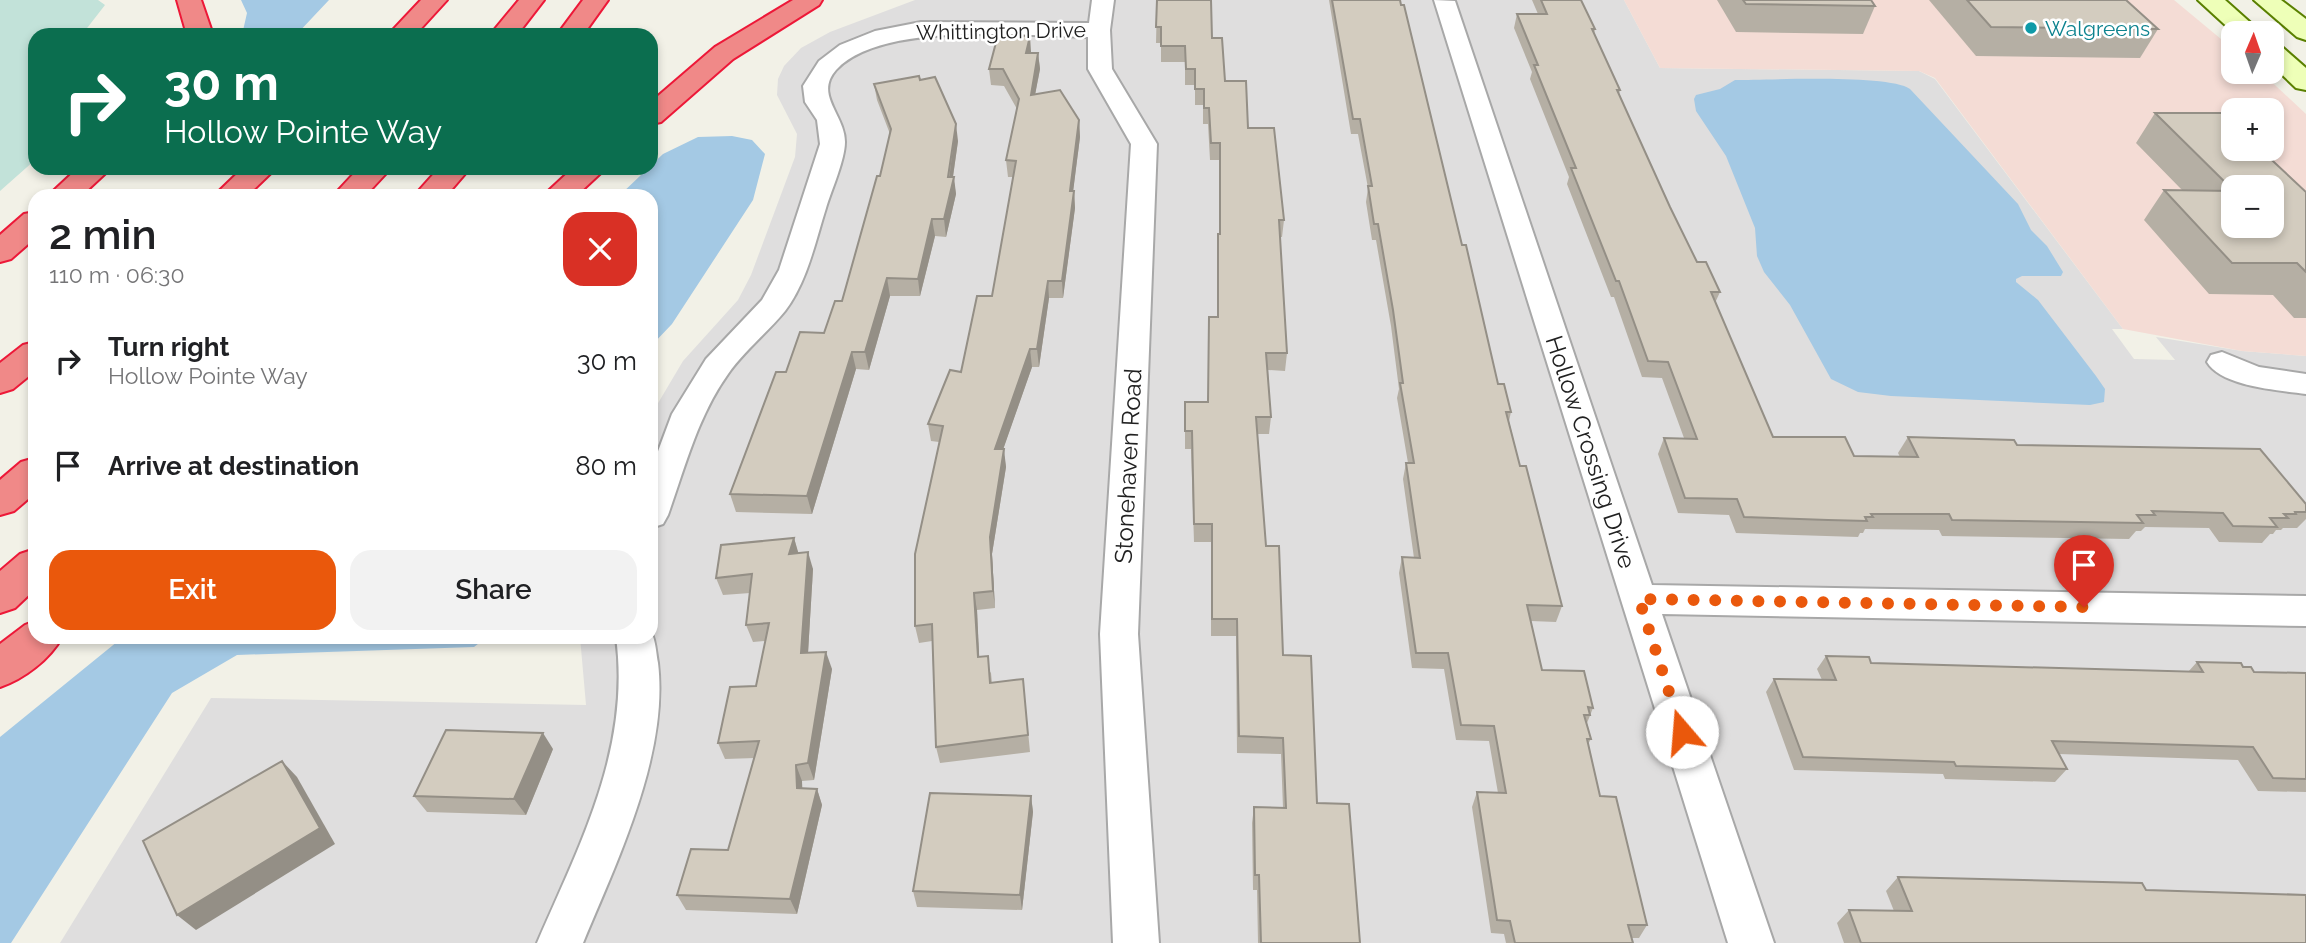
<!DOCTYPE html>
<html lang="en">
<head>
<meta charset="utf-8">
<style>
	body { margin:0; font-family:Raleway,sans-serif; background:#f2f2f2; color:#202124; height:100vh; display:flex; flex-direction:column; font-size:26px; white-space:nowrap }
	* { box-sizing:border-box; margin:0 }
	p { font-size:23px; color:#757577 }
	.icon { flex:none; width:38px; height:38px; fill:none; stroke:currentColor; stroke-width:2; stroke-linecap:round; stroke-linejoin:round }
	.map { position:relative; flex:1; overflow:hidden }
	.details { position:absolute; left:28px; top:189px; width:630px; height:455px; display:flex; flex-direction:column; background:#fff; border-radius:21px; box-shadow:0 4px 10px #0003 }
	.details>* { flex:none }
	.top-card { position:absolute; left:28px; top:28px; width:630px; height:147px; border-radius:21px; box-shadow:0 4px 10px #0003; background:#0b6e4f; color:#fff; overflow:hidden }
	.needle { width:46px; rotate:2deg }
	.fabs { position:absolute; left:2221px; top:21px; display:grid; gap:14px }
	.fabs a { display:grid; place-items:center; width:63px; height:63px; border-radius:14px; background:#fff; box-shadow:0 4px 10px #0003; font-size:35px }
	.pin { position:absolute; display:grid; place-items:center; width:60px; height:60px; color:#fff; margin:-72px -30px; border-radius:50% 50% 50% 0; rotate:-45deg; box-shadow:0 0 7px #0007 }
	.pin .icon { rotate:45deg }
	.me { position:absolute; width:77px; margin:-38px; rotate:342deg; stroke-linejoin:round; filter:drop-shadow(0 0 5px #0008) }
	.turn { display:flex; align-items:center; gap:24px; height:147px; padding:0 21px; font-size:32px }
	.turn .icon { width:91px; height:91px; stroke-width:2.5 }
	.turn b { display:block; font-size:49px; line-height:60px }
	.round { display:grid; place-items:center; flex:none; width:74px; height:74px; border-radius:21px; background:#f2f2f2 }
	.overview { display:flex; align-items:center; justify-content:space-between; height:119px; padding:0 21px }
	h1 { font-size:42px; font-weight:600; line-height:52px }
	.button { display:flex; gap:14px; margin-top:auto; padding:14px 21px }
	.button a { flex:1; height:80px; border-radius:21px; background:#ea580c; color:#fff; font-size:28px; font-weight:600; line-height:80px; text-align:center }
	.button a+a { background:#f2f2f2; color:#202124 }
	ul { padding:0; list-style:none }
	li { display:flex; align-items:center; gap:21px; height:105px; padding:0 21px }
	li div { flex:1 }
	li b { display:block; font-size:26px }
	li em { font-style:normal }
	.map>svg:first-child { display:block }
	.residential { fill:#dfdede }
	.commercial { fill:#f4dcd5; fill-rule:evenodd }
	.wetland { fill:#c2e2d9 }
	.water { fill:#a4c9e4 }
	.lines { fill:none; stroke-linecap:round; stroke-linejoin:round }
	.minor-casing { stroke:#a8a8a8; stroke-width:4 }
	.secondary-casing { stroke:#5a8000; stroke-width:4 }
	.motorway-casing { stroke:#ed1838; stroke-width:4 }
	.minor { fill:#fff; fill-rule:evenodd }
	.secondary { fill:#eeffb8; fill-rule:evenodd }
	.motorway { fill:#f08988; fill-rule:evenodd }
	.wall { fill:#b5afa4 }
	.shaded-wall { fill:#948f86 }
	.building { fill:#d3ccbf; stroke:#948f86; stroke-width:2 }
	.route { stroke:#ea580c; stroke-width:12; stroke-dasharray:0 21.6 }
	.culture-dot { fill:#0f9aa8; stroke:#fff; stroke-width:2.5 }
	.labels { text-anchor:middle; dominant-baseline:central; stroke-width:5; stroke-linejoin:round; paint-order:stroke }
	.far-culture-label { font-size:21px; fill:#0d838f; stroke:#fff; text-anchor:start }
	.far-street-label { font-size:21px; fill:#212121; stroke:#fff }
	.street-label { font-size:24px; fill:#212121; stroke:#fff }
</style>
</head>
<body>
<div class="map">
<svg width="2306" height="943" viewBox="0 0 2306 943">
	<rect width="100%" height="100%" fill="#f2f1e7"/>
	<!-- residential -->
	<path class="residential" d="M915,0h709l36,68 259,3 16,8 188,250h-11l22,30 41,1 -19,-23 86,14 64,5v587h-2246l151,-245 375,7 -6,-68h71v-222l32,-54 55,-61 13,-25 44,-118 2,-23 -20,-39 1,-16 6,-13 17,-18 29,-16z"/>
	<!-- commercial -->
	<path class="commercial" d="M1624,0h550l59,49v23h28l45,42v242l-64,-5 -119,-22 -188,-251 -16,-7 -259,-3zM2233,110h39v39h-39zM2233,187h39v39h-39z"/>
	<!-- wetland -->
	<path class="wetland" d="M0,0h98l7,5 -21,27 1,3h-50v125l-35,31z"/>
	<!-- water -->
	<g class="water">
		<path d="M241,0h88l-33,35h-54l5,-22z"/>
		<path d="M1735,80c32,0 154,-6 175,9l108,115 13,26 16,16 16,26 -2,4h-39l-6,3v3l22,18 58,76 9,13 -1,13 -14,3 -199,-9 -33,-4 -27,-13 -41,-74 -26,-33 -7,-16 -2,-28 -29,-72 -30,-45 -2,-12 2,-4 24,-6z"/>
		<path d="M732,136l20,4 13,14 -12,46 -81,124 -21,22v-150h-32l44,-42 35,-17z"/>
		<path d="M123,637h364l-13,10 -237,8 -65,38 -161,250h-11v-206z"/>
	</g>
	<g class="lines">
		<defs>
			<g id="minor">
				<path d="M1092,0h22l-4,30 2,39 45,75 -19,490 21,309h-46l-13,-309 31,-490 -43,-75v-32c-64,-1 -207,-16 -252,33 -22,25 9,45 9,72 0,18 -14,49 -19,66 -11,35 -19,74 -41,103 -18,22 -41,40 -57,63 -30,42 -43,93 -60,141l-5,9 -12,4v-58l21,-56 34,-55 56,-59 17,-30 41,-126 -3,-24 -12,-18 -2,-16 16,-25 21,-16 35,-14 46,-9 168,1z"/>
				<path d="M1434,0l21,1 197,584 654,11v30l-644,-12 112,329h-46z"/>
				<path d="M2222,352l37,15 47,7v20c-27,-4 -84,-7 -99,-32l4,-7z"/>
				<path d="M651,632c5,9 5,21 7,31 11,91 -41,198 -75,280h-46c43,-99 94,-195 79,-306h35z"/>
			</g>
			<g id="secondary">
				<path d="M2198,0h27l37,33h-28z"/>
				<path d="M2254,0h27l25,19v21l-9,-3z"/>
				<path d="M2272,44l9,2 25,22v22l-10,-2 -24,-23z"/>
			</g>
			<g id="motorway">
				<path d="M177,0h24l12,35h-26z"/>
				<path d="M421,0h26l-32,35h-27z"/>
				<path d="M519,0h25l-27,35h-27z"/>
				<path d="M583,0h25l-25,35h-26z"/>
				<path d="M793,0h29l-3,5 -86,54 -72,63 -10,2v-22l64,-55z"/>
				<path d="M78,168h33l-30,28h-33z"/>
				<path d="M243,168h33l-29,28h-33z"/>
				<path d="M359,168h32l-26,28h-32z"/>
				<path d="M439,168h31l-24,28h-32z"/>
				<path d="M573,168h33l-30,28h-33z"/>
				<path d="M35,212v26l-24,21 -11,3v-27l24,-21z"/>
				<path d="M35,342v29l-22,18 -13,4v-30l23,-18z"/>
				<path d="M35,458v35l-21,18 -14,4v-35l21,-18z"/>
				<path d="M35,549v40l-20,19 -15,5v-42l20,-17z"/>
				<path d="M35,621v16h27c-12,22 -38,42 -62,50v-43l25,-19z"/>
			</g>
		</defs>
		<!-- minor casing -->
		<use href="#minor" class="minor-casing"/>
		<!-- secondary casing -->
		<use href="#secondary" class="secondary-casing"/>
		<!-- motorway casing -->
		<use href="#motorway" class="motorway-casing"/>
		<!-- minor -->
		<use href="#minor" class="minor"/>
		<!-- secondary -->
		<use href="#secondary" class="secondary"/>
		<!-- motorway -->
		<use href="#motorway" class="motorway"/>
	</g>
	<!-- wall -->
	<g class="wall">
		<path d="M1157,0l55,38 13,43 23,47 36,92 -2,17h-2l7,116 -2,18 -17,-1 3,47 -2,17h-12l9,112 17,109 34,148 43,140h-102l-1,-53h-4l-1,-67 2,-16 29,1 -2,-54 -44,-1 -1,-117h-25v-94h-17l-3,-93h-6v-47h23l1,-85h8v-66l1,-17h1v-74h-9l-2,-36h-5v-19h-8v-20h-10v-23h-24v-19h-5z"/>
		<path d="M1329,0h71l98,384 13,28 -2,9 11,45 42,140 -6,16 -25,-1 11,49 51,38 -6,15 4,16 -3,5 12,52 47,129 -8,13h-7l1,5h-127l-2,-9 -13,-1 -19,-126 5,-15 21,1 -9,-52 -33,-1 -12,-71 -32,-1 -13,-95 3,-16 12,1 -11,-79 3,-16h2l-11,-65 2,-9 -8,-63 -15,-86h-4l-6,-38 2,-14 -10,-54h-7z"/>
		<path d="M1532,0h49l14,29 -1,5 26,56 -1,4 51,113 27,55 23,30 -5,11 58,134 81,19 46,1 -2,-4 10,-16 109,8 289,59v15l-9,9h-14l-2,2h-5l-3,4h-3l-8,9 -43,-1 -10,-14 -64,-1 -4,4h-5l-7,8 -187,-3 -3,-6 -74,-1 -2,4h-3l-2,4 -122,-4 -7,-18 -51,-2 -20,-59 6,-16h20l-22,-60 -20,-1 -28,-80h-3l-44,-113 2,-7 -39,-98 2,-7 -18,-44 3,-14h21z"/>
		<path d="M1717,0h154l4,6 -12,28 -127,-2z"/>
		<path d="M1929,0h197l32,29 -18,29 -164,-2z"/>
		<path d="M1031,53h7l2,16 -5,25 44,26 1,17 -7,54h1l1,17 -12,90h-14l-10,69h-7l-29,82 3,18 -14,87 3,54 -18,2 2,47 12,16 1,10 31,-4 7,73 -90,11 -4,-16 -4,-106 -13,2 -4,-17 24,-184 -8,-1 -3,-17 33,-52 31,-76 21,-119h-5l-2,-17 11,-51 -13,-23 -13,-1 -2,-16z"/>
		<path d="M874,84l84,57 -5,36 3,17 -10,43 -11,-1 -15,60h-30l-21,74 -13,-1 -44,145 -76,-2 -6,-18 56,-122 38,-39 18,-32 38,-125 10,-42 -13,-34z"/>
		<path d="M2155,113l78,36h36l-4,5 41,38v126h-12l-21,-23 -64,-1 -65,-74 20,-30h18l-46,-47z"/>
		<path d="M794,538l4,15 15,16 -5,84 24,16 -18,111 -12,1v8h15l5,16 -25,109 -111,-4 -9,-15 51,-45 27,-92 -30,1 -7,-16 38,-57 9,-45 -12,1 -7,-17 4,-32 -27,2 -7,-17z"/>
		<path d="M1826,656l45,7 317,9 9,-10 46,5 11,5 52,1v119l-48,-1 -20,-31 -179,-6 8,15 -12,13 -110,-3 -2,-5 -149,-4 -28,-78 8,-13 48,1 -5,-11z"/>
		<path d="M553,749l-27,66 -99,-3 -13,-16z"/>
		<path d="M1031,796l2,16 -11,98 -105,-3 -4,-16z"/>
		<path d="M1898,877l248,13 160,53h-462l-7,-20 12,-13 45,1 -8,-20z"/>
	</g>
	<!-- shaded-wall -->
	<g class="shaded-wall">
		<path d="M1030,36l1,16 -4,17 -1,-16z"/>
		<path d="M1038,53l2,16 -8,42 -1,-16z"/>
		<path d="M1079,120l1,17 -9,71 -1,-17z"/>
		<path d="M956,124l2,17 -6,42 2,-6 2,17 -10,43 -2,-18z"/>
		<path d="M1074,191l1,17 -12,90 -1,-17z"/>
		<path d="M932,219l3,17 -15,60 -2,-17z"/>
		<path d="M887,278l3,18 -21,74 -4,-18z"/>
		<path d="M1048,281l1,17 -10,69 -2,-18z"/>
		<path d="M1030,349l2,18 -35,100 -2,-18z"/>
		<path d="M852,352l4,17 -44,145 -5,-18z"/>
		<path d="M1004,449l2,18 -14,87 3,54 -2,-17 -3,-54z"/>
		<path d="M794,538l5,17 -10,-1z"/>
		<path d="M808,552l5,17 -6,101 -6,-17z"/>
		<path d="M974,593l3,17 3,64 -2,-17z"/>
		<path d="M826,652l6,17 -18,111 -6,-17z"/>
		<path d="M543,733l10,16 -27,66 -12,-16z"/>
		<path d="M282,761l15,16 38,67 -139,86 -19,-15z"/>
		<path d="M796,765l6,16 1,23 -6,-16z"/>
		<path d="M817,789l5,16 -25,109 -7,-15z"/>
		<path d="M1031,796l2,16 -11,98 -2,-15z"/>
	</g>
	<!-- building -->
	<g class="building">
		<path d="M1157,0h54l1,38h10l3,43h21l2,47h26l10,92h-5l8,133h-21l5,64h-15l10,129h13l4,109 28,1 6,147 32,1 11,139h-99l-2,-68h-4l-1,-68 32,1 -3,-70 -44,-2 -2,-117h-25v-95h-18l-2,-93h-7v-29h23l1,-85h9v-83h2v-91h-9l-2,-35h-5v-19h-9v-20h-9l-1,-23h-24v-19h-5z"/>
		<path d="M1332,0h68l1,5h3l58,240h4l32,139h6l7,28h-5l14,54h6l36,140 -35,-1 15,65 42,1 9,37 -5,-1 2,8h-6l7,24h-4l13,57 16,1 31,128h-19l5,18h-118l-5,-22 -13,-1 -20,-128 29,1 -12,-67 -33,-1 -13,-72h-32l-14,-96 18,1 -14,-95h8l-14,-80h3l-10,-73 -15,-86h-4l-6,-38h4l-12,-67h-7z"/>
		<path d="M1541,0h40l14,29h-3l28,61h-3l53,117 27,55h9l14,30h-9l62,145h72l9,19 64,1 -10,-20 106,3 3,5 243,4 46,55v8h-11l1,2h-12l4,4h-18l7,9 -44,-1 -10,-13 -71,-2 3,4h-18l6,8 -191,-3 -3,-6h-78l2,3h-8l2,4 -39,-1 -84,-3 -7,-18 -52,-1 -21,-60 33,1 -29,-77 -20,-1 -29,-80h-3l-45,-113h5l-42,-103h4l-21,-51h30z"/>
		<path d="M1743,0h128l4,6 -129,-2z"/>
		<path d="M1967,0h159l32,29 -167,-2z"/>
		<path d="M998,35l32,1 -4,17h12l-7,42 29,-5 19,30 -9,71h4l-12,90h-14l-11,68h-7l-35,100h9l-14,88 3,54 -19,2 4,64 10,-1 2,27 33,-4 5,56 -92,12 -4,-123 -17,2v-72l28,-128 -15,-2 22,-54 11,2 16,-76h15l24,-135 -10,-1 13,-61 -16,-30h-14z"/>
		<path d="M919,76l1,4 15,-3 21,47 -8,53h6l-10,42h-12l-14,60 -31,-1 -22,74h-13l-45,144 -77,-2 46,-122h10l14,-40 24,1 11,-32h7l35,-125h3l11,-47 -17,-45z"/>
		<path d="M2155,113h78v36h27l46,43v80l-9,-9h-65l-68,-73 69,1v35h39v-39h-39v3z"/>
		<path d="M794,538l-5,16 19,-2 -7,101 25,-1 -18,111 -12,2 1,23 20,1 -27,110 -113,-4 14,-46 37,1 31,-109 -41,2 12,-56 26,-1 13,-63 -23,2 6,-51 -36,4 5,-33z"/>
		<path d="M1826,656l43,1 2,6 332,9 -6,-10 44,1 2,4h8l3,5 52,1v106l-33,-1 -20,-31 -201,-6 15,28 -111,-3 -2,-4 -151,-5 -29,-78 62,1z"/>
		<path d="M446,730l97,3 -29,66 -100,-3z"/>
		<path d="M282,761l38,67 -143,87 -34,-74z"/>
		<path d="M930,793l101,3 -11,99 -107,-4z"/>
		<path d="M1898,877l244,6 4,7 160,5v48h-445l-12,-33 63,1z"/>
	</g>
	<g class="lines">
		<!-- route -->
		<path class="route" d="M1682,732l-43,-133 445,8"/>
	</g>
	<!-- markers -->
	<circle class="culture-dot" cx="2031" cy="28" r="7"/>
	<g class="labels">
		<!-- far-culture labels -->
		<g class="far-culture-label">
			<text x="2045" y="28">Walgreens</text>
		</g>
		<!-- far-street labels -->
		<g class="far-street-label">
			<text transform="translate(1001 31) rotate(-1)">Whittington Drive</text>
		</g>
		<!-- street labels -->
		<g class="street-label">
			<text transform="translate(1591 452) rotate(72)">Hollow Crossing Drive</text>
			<text transform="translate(1128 466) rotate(-87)">Stonehaven Road</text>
		</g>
	</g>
</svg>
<div class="fabs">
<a><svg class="needle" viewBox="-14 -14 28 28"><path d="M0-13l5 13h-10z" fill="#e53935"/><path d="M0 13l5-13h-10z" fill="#757577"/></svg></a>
<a>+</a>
<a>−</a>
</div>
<div class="pin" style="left:2084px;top:607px;background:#d93025"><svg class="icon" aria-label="arrive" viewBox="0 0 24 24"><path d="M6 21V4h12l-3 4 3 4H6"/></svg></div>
<svg class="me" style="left:1682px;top:732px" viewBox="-20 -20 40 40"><circle r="19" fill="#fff"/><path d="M0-13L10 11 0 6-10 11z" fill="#ea580c"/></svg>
<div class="top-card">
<div class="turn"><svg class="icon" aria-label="right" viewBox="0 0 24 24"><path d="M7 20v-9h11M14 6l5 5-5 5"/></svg><div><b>30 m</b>Hollow Pointe Way</div></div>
</div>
<section class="details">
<div class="overview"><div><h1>2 min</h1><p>110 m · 06:30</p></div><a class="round" style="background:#d93025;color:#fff"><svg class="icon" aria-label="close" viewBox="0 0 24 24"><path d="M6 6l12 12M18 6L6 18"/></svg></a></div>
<ul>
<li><svg class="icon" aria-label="right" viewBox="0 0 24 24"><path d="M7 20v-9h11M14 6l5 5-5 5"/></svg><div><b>Turn right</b><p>Hollow Pointe Way</p></div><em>30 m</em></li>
<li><svg class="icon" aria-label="arrive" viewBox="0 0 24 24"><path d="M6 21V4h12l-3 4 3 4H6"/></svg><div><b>Arrive at destination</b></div><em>80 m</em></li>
</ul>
<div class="button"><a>Exit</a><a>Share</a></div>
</section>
</div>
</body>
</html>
